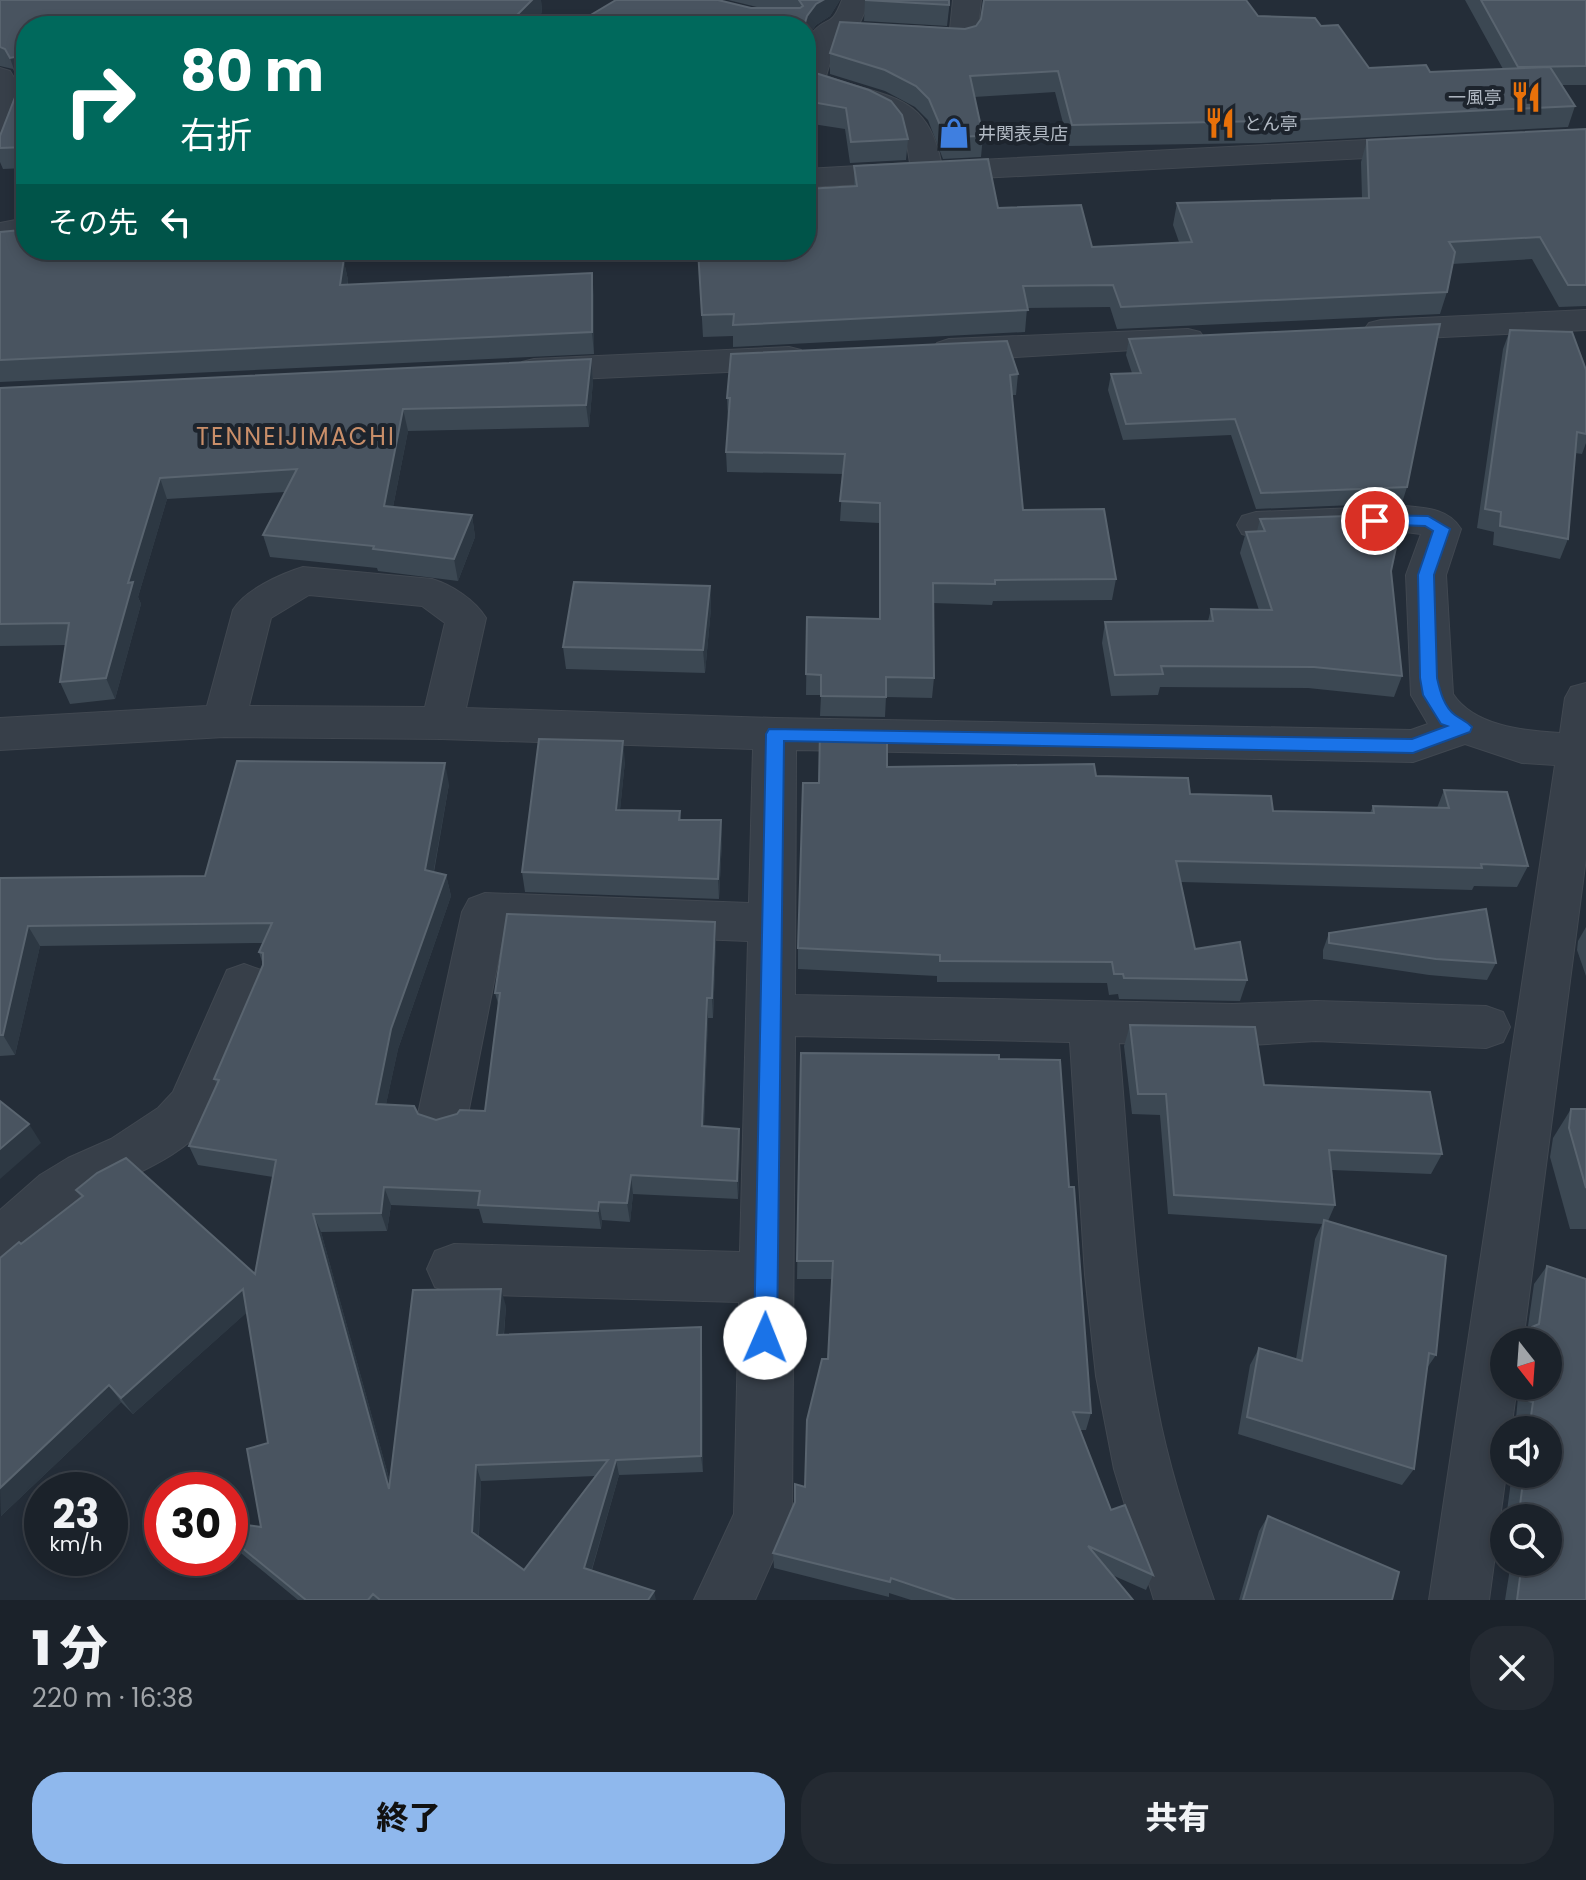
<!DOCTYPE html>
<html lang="ja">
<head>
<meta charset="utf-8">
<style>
	body { margin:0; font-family:Poppins,"Noto Sans JP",sans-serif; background:#242a32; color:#f1f3f6; height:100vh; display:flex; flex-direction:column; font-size:30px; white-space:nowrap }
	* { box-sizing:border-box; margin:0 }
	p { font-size:26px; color:#a0a4a8 }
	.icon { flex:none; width:44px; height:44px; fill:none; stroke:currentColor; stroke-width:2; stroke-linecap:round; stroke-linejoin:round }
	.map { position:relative; height:1600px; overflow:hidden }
	.drawer { display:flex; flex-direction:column; background:#1b222a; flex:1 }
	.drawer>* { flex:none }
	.guide { position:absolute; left:16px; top:16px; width:800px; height:244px; border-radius:32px; box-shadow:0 4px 12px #0003,0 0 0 2px #393f47; background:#00695c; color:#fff; overflow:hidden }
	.needle { width:52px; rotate:163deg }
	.buttons { position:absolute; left:1490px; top:1328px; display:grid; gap:16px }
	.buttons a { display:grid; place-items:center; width:72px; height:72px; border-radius:50%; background:#1b222a; box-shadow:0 4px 12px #0003,0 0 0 2px #393f47; font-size:40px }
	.speed { position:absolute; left:24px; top:1472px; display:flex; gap:16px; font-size:40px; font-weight:700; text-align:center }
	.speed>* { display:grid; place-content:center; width:104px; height:104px; border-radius:50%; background:#1b222a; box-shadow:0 4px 12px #0003,0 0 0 2px #393f47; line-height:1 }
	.speed small { font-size:20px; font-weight:400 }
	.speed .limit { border:12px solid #d22; background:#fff; color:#111 }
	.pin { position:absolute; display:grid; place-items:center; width:68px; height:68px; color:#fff; margin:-34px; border:4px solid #fff; border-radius:50%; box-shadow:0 2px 8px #0007 }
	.me { position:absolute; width:88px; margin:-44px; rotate:1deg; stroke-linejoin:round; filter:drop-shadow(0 0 6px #0008) }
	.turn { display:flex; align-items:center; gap:28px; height:168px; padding:0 32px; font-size:36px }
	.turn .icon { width:104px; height:104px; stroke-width:2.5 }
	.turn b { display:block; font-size:56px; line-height:68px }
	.then { display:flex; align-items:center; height:76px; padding:0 32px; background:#0003; gap:16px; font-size:30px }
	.round { display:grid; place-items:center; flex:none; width:84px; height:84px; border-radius:32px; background:#242a32 }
	.headline { display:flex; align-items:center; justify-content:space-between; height:136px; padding:0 32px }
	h1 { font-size:48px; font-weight:800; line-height:60px }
	.action { display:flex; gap:16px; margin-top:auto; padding:16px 32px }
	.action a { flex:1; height:92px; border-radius:32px; background:#8fb8ed; color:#111; font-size:32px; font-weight:800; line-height:92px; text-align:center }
	.action a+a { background:#242a32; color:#f1f3f6 }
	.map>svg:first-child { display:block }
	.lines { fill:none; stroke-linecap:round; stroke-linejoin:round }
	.minor-casing { stroke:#414851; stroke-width:2 }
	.minor { fill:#373f49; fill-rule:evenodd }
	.wall { fill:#3c4853; fill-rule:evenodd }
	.shaded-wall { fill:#2d3843 }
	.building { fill:#495460; stroke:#59646f; stroke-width:2; fill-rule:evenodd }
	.route { fill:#1a73e8; stroke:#114b97; stroke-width:2 }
	.labels { text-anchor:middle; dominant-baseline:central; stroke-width:8; stroke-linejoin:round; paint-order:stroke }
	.far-poi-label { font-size:18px; fill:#b2bac4; stroke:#1d242d; text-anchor:start }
	.quarter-label { font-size:24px; letter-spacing:2px; fill:#c98e69; stroke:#1d242d }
</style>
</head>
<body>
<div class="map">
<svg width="1586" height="1600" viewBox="0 0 1586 1600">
	<rect width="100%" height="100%" fill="#242d38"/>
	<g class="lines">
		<defs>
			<g id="minor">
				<path d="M842,0h28l-13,29 -20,11 -11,36c57,22 101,15 115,86l483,-25 11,2 4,7 -4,7 -11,2 -618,32v-18l104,-6c-2,-11 -3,-27 -10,-36 -18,-21 -69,-28 -94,-38 0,-17 -5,-44 7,-57 15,-17 18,-3 29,-32z"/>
				<path d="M953,0h28l-4,38 -4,6 -10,3 -59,-6 -4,-6 4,-6 10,-3 36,3z"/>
				<path d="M0,68l10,3c12,17 13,41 1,58l-11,3z"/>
				<path d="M26,218v20l-26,5v-20z"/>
				<path d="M1586,310v20l-205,10 -12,-3 -5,-7 5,-7 12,-3z"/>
				<path d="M1188,329l12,3 5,7 -5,7 -251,15 -12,-4 -5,-7 5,-7 12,-4z"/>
				<path d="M789,347l12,3 6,8 -6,8 -12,3 -255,12 -12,-3 -6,-8 6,-8 12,-3z"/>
				<path d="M1405,506c22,2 44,3 56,23l-15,46 7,119c21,32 71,37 107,39l5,-35 6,-11 15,-4v175l-63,484h-19v44h13l-6,44h-7l2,44 -17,126h-60l126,-835 -33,-2 -57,-19 -52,18 -617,-12 -1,245 438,9 83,-3 170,5 17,6 7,15 -7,15 -17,6 -170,-7 -83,5 -114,-3c11,128 16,256 42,382 13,60 33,118 53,175h-60l-40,-131 -18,-93 -11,-101 -15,-233 -275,-6 -3,481 -37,83h-61l40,-86 5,-212 -285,-8 -19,-7 -8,-18 8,-18 19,-7 286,8 8,-311 -244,-10 -36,183 -7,16 -18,6 -18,-6 -7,-16 44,-202 7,-13 16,-6 264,10 4,-154 -311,-10 -218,-2 -224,13v-32l207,-12 26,-96c12,-20 47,-36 70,-43l129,12c20,6 43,21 54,39l-20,90 309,10 636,12 17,-6 -17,-29 -5,-120 15,-41 -16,-2 -149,6 -14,-4 -5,-9 5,-9 14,-4zM309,595l113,11 23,17 -20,84 -176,-1 22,-88z"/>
				<path d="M244,964l17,6 7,14 -58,138c-40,46 -88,52 -133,86 -26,20 -45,47 -77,59v-57l40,-35 28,-17 43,-19 47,-31 15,-16 54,-122z"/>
			</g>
		</defs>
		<!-- minor casing -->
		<use href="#minor" class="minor-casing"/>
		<!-- minor -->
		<use href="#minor" class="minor"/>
	</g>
	<!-- wall -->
	<g class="wall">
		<path d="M0,0h541l1,13 -516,13v142l-23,1 -3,-7v-26l23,-59 -6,1 -4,-9 -13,-3z"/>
		<path d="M728,0h112l-10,16 -14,9 -10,14v-13h-226l-1,-4 182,-14z"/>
		<path d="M865,0h85l-3,26 -83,-5z"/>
		<path d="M1465,0h121v85h-24l13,21 -7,21 -307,16 -192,3 -14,-54 -81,5 9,39 -2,21 -38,2 -15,-39 -13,-13 -30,-16 -55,-17v-21l135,-24 293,-13 63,10 48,42 61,4 73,-3z"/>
		<path d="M806,70l102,69 -2,21 -56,3 -5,-34 -39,-6z"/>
		<path d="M1586,129v177l-27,1 -27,-48 -80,5 -5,28 -7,22 -323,15 -7,-22 -83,1 -2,24 -292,15v-11l-30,1 -5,-87 156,-64v-20l144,42 94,39 87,-5 -6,-17 4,-22 185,-5 -1,-36 6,-22z"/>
		<path d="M21,230l5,20h320l-2,12 4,18v4l246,11v59l-594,28v-150z"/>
		<path d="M1510,330l76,40v73l-4,11 -7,-1 -7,86 -8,20 -67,-14 1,-13 -17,-4 26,-179z"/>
		<path d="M1129,339l278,148 -5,16 -146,6 -25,-74 -108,5 -15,-50 3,-16 21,-1 -6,-18z"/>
		<path d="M591,359l2,22 -4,46 -181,4 -15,76 79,8 3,22 -17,44 -80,-10 -1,-3 -107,-11 -7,-22 22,-43 -118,7 -29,98 3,7 -26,95 -45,5 -10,-22 6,-37 -66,1v-258z"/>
		<path d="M1018,374l-2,21h-4l11,115 93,69 -4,21 -119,1 -1,4 -59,-2 1,75 -2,20 -46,-1 -1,20 -65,-1 1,-21h-15l1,-78 72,2v-96l-39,-2 3,-47 -116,-2 -1,-20 2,-33 -1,-21z"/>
		<path d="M1260,519l131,52 11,105 -8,21 -86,-9 -148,-1 -2,8 -47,1 -9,-53 3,-21 103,-1 3,-12 48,1 -19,-57 6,-21 11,-1z"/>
		<path d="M710,586l1,22 -6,65 -139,-4 -3,-22z"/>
		<path d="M625,761l-5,49 60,1 1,9h40l1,20 -3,59 -194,-7 -3,-20z"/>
		<path d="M887,767l209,9 177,35 97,2 3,-7 64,2 7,-18 84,76 -11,21 -43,-1 -2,4 -291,-8 14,67 52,31 -7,21 -121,-2 -1,-5 -9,1 -2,-12 -170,-1v-6l-139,-7v-21l21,-165z"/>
		<path d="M449,784l-15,88 12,3 5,21 -53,153 -12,55 50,16 49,-9 14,-104 -4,-14 221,-50 -3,75h-5l-4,108 36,22 -2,51 -105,-5 -3,28 -28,-2 -1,9 -118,-6 -4,-14 -88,-4 -4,26 -66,1 69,250 116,-176 -2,29 198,9 1,128 -84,3 -27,95 64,30h-358l-68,-56v-21l31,4 7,-84 -21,-131 -114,102 -12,-12 -120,114 -1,-258 81,-60 -5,-8 179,84 18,-97 -75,-12 -9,-19 28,-61 -3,-6 49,-114 -4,-13 4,-9 -223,3 -25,109 -15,1v-178l205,-2zM595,1476l-71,94 -45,-34 2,-55z"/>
		<path d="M1586,927v49l-9,-26 1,-9z"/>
		<path d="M1329,933l167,30 -9,17 -58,-5 -106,-16v-9z"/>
		<path d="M1130,1025l134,60 178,69 -11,20 -99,-4 3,35 -7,16 108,134 -9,13 -13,101 -12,16 -164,-51 12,-69 9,-17 37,11 19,-120 7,-15 -154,-10 -8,-99 -28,-1 -8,-68z"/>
		<path d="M801,1053l198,6 70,128 22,226 -5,17h-6l31,80 42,65 -7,15 -34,-15 21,25h-222l-22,-7v4l-115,-29 -1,-15 32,-66 23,-128 4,-80h-35z"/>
		<path d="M1571,1109h15v120h-16l-20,-72 3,-19z"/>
		<path d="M1547,1266l39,334h-81l6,-38h37v-44h-42l6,-44h36v-44h-30l1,-10 -3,-2 3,-32h29v-44h-27l6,-9 7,-49z"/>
		<path d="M1268,1516l124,84h-153l20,-69z"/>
	</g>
	<!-- shaded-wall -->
	<g class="shaded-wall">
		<path d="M532,0h9l1,13 -13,13h-23z"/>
		<path d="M823,0h17l-10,16 -14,9 -10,14v-13h-2l3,-10 9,-12z"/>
		<path d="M26,55v22l-9,1 -7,-20z"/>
		<path d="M338,250h8l-2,12 4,18 -3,26 -5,-21 -3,-26z"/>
		<path d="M592,273l2,22v59l-2,-22z"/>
		<path d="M591,359l2,22 -4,46 -3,-22z"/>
		<path d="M403,409l5,22 -19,96 -5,-21z"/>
		<path d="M160,478l7,21 -29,98 3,7 -26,95 -9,-21 22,-95z"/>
		<path d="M472,515l3,22 -17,44 -4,-22z"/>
		<path d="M710,586l1,22 -6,65 -2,-23z"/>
		<path d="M623,741l2,20 -7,69 -2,-20z"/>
		<path d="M445,763l4,21 -19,107 -5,-21z"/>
		<path d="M721,820l1,20 -3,59 -1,-20z"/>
		<path d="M446,875l5,21 -53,153 -16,74 -6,-19 15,-75z"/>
		<path d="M715,922l1,21 -3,75 -1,-20z"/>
		<path d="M28,926l12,20 -25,109 -12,-20z"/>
		<path d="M707,998l1,20 -5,127 -1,-19z"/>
		<path d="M29,1124l12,19 -41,36v-30z"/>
		<path d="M739,1129l1,19 -2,51 -1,-18z"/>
		<path d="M631,1175l2,19 -3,28 -3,-19z"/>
		<path d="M384,1187l7,18 -4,26 -6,-18z"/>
		<path d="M599,1202l3,18 -1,9 -3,-18z"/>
		<path d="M313,1214l8,18 75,272 -7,-15z"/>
		<path d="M243,1289l10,18 -120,107 -12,-16z"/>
		<path d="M501,1289l5,17 -4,46 -5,-17z"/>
		<path d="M701,1327l1,17 1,128 -2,-16z"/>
		<path d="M109,1385l12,17 -120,114 -1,-28z"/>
		<path d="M616,1460l3,15 -31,107 -4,-14z"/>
		<path d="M476,1465l5,16 -3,65 -6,-14z"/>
		<path d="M654,1591l2,9h-8z"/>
	</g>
	<!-- building -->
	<g class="building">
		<path d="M0,0h532l-26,26h-480v29l-16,3 -5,-9 -5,-2z"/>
		<path d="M616,0h102l33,8h49l3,-2 -4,-6h24l-7,4 -9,12 -3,10h-190l-35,-4z"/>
		<path d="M865,0h84v5z"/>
		<path d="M984,0h262l12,16 57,2 6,8 17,-1 31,43 57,-3 4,7 120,-5 25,39 -310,15 -193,4 -14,-54 -88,5 13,60 -38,1 -16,-38 -13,-13 -31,-16 -55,-17 10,-31 125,7 11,-3 5,-7z"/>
		<path d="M1481,0h105v66l-68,1z"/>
		<path d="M26,69v78l-26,1v-12z"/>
		<path d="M806,70l63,20 22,11 11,14 6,24 -57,3 -5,-34 -40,-7z"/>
		<path d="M1586,129v156h-18l-28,-48 -91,5 6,10 -8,40 -326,15 -8,-22 -90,1 5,24 -295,15 1,-11 -32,1 -4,-65h108v-61l51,-3 -3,-20 134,-7 10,49 83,-3 11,42 100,-5 -15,-39 192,-5 -2,-58z"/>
		<path d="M26,216v34h312l-1,9 7,-1 -4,27 252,-12v59l-592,28v-128l21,-2z"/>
		<path d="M1440,324l-33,163 -146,6 -26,-74 -109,5 -15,-50 30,-1 -12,-34z"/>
		<path d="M1510,330l62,2 14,38v64l-9,-2 -9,107 -68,-13 1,-14 -16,-3z"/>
		<path d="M1007,341l11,33 -8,1 13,135 81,-1 12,70 -121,1v4l-62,-1 1,95 -48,-1v20l-65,-1v-21l-15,-1 1,-57 73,2v-116l-40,-2 5,-47 -119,-2 4,-54h-3l4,-44z"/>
		<path d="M591,359l-5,46 -183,4 -19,97 88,9 -18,44 -81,-10 1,-3 -111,-11 34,-66 -137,9 -32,105 5,-1 -27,96 -46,4 9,-59 -69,1v-236z"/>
		<path d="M1403,514l-12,57 11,105 -88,-9 -153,-1 2,8 -48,1 -10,-53 108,-1 -2,-12 61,1 -26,-78 19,-1 -5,-12z"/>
		<path d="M574,582l136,4 -7,64 -140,-3z"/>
		<path d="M820,731l67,2v34l207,-3 2,12 92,2 2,16 81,2 2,15 101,2 -1,-7 76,2 -5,-18 63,2 21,74 -47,-2 1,4 -306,-7 19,88 45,-7 7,38 -123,-2 -1,-4h-9l-2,-12 -172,-1v-6l-142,-7 5,-165h16z"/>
		<path d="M539,739l84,2 -7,69 64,1 -1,9h42l-3,59 -196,-7z"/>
		<path d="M237,761l208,2 -20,107 21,5 -55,154 -15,75 38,2 4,8 18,6 21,-6 3,-4 25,1 15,-118h-5l12,-79 208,8 -3,76h-5l-5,128 37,3 -2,52 -106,-6 -4,28 -28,-1 -1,9 -120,-6 2,-14 -96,-4 -3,26 -68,1 76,275 24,-199 88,-1 -4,46 204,-8v129l-85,4 -32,108 70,23 -6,9h-268l-7,-6 -5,6h-62l-76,-62v-15l31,4 -14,-78 21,-6 -25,-154 -122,109 -12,-13 -109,103v-230l19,-16 2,2 62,-48 -7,-6 21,-17 29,-15 129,116 21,-114 -87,-14 30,-66 -5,-1 49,-114v-12l-4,-1 13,-29 -244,3 -25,109h-3v-157l205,-2zM608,1460l-84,110 -52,-38 4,-67z"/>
		<path d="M1486,909l10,54 -60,-4 -107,-16v-10z"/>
		<path d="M1130,1025l125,2 9,58 166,7 12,62 -113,-4 6,55 -161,-10 -8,-101h-28z"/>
		<path d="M801,1053l198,2v4l61,1 9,127h5l17,226 -18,-1 38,98 14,-5 28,70 -65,-29 45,54h-177l-65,-22 -1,4 -117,-29 22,-51v-18l10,3 2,-67 15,-61h6l5,-98h-36z"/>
		<path d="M0,1101l29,23 -29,25z"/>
		<path d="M1571,1109h15v79l-17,-60z"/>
		<path d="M1324,1220l122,36 -10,99 -7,-2 -15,116 -167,-52 12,-69 43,13z"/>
		<path d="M1547,1266l39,13v321h-69l5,-38h26v-44h-19l1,-9 -10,-4 4,-31h24v-44h-19l4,-28 -4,-1 2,-15h17v-44h-19l3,-15 7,-3z"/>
		<path d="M1268,1516l131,56 -7,28h-149z"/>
	</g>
	<!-- route -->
	<path class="route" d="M1375,515l53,1 22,13 -16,46 3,103c3,13 7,29 18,37 7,5 12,6 17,12l-2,5 -57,21 -629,-12 -7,597 -4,8 -8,3 -8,-3 -3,-8 12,-604 3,-5 643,10 35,-13 -6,-2 -18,-29 -3,-17 -2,-103 15,-44 -8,-5 -56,-2 -2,-3z"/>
	<!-- icons -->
	<defs>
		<symbol id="restaurant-bare" viewBox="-9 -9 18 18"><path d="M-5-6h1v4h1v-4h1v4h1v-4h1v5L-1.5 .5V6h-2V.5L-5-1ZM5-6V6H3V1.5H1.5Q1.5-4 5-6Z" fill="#e8710a" stroke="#1d242d" stroke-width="2.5" paint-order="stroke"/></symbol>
		<symbol id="shop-bare" viewBox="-9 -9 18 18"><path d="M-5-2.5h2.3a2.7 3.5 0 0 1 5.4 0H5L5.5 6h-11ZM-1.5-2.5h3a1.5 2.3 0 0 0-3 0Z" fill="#3f7fe0" stroke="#1d242d" stroke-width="2.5" paint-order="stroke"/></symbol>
	</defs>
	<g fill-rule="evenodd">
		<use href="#restaurant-bare" x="1504" y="75" width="44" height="44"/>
		<use href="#restaurant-bare" x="1198" y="101" width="44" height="44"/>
		<use href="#shop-bare" x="932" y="111" width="44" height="44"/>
	</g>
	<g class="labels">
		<!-- far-poi labels -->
		<g class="far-poi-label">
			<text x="1502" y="97" text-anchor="end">一風亭</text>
			<text x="1244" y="123">とん亭</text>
			<text x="978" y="133">井関表具店</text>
		</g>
		<!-- quarter labels -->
		<g class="quarter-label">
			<text x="296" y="436">TENNEIJIMACHI</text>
		</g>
	</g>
</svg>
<div class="buttons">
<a><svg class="needle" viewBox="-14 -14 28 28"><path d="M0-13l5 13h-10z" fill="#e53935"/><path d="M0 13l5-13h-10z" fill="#a0a4a8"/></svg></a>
<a><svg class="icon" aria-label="sound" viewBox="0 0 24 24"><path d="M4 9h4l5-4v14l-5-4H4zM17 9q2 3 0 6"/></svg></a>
<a><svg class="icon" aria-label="search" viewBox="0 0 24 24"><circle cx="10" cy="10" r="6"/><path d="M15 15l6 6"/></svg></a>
</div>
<div class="speed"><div>23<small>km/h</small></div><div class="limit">30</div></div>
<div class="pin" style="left:1375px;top:521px;background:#d93025"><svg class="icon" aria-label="arrive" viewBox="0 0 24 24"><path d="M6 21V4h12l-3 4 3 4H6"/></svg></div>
<svg class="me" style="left:765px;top:1338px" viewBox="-20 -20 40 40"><circle r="19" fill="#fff"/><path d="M0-13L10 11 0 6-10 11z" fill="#1a73e8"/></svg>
<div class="guide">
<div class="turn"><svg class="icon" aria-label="right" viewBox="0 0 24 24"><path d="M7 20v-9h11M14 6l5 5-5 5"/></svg><div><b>80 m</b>右折</div></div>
<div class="then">その先<svg class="icon" aria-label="left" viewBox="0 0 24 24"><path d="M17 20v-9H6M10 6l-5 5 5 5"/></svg></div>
</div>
</div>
<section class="drawer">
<div class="headline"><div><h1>1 分</h1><p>220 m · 16:38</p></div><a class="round"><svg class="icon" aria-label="close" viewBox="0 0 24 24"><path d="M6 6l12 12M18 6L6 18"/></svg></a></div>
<div class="action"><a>終了</a><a>共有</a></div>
</section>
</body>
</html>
